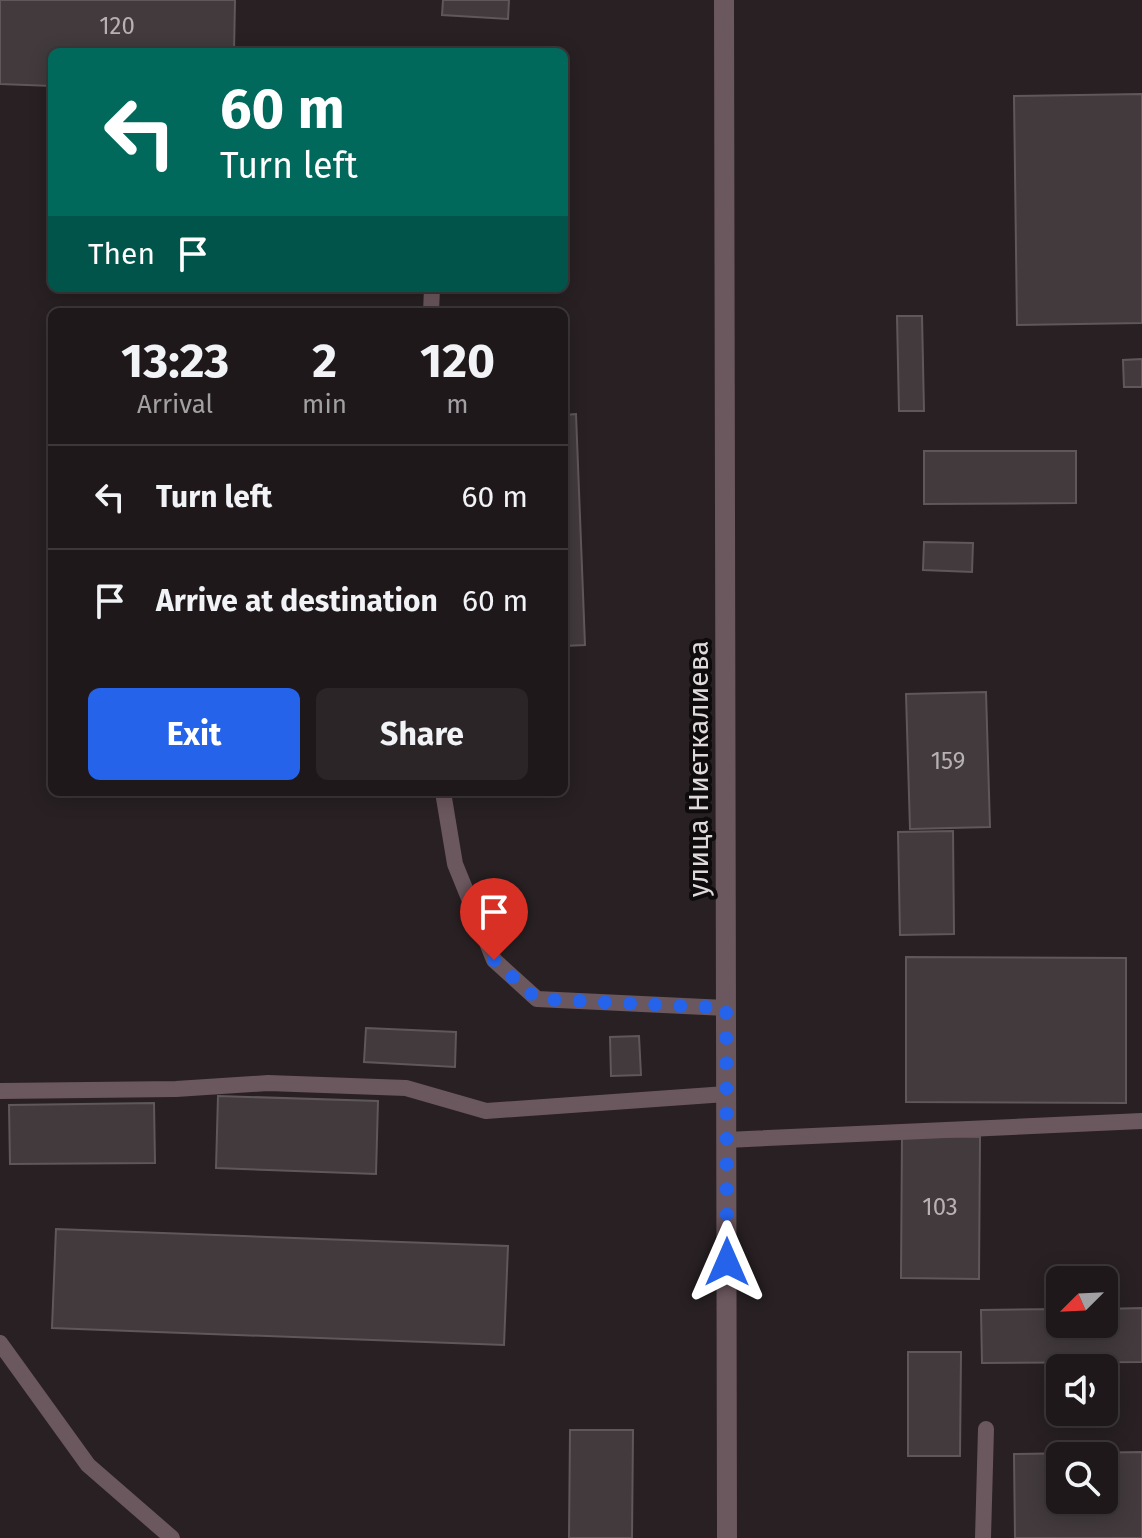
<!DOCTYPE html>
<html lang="en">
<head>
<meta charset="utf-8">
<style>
	body { margin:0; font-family:"Fira Sans",sans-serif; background:#2b2527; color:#f1f3f6; height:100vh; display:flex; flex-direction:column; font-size:30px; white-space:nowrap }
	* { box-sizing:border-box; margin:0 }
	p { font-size:26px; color:#a1a0a2 }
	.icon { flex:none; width:44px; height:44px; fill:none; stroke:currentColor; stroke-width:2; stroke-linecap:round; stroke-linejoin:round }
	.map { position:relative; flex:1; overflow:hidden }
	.sheet { position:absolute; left:48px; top:308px; width:520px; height:488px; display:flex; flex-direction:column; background:#1e181a; border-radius:12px; box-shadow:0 4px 20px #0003,0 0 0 2px #3c3739 }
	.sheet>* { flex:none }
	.hud { position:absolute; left:48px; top:48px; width:520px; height:244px; border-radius:12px; box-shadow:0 4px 20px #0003,0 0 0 2px #3c3739; background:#00695c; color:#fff; overflow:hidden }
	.needle { width:52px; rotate:246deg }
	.tools { position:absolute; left:1046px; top:1266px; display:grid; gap:16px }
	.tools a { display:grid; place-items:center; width:72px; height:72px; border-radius:12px; background:#1e181a; box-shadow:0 4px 20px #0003,0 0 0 2px #3c3739; font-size:40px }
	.pin { position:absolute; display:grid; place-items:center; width:68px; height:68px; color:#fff; margin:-82px -34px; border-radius:50% 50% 50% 0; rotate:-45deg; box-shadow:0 0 8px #0007 }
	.pin .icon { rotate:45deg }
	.me { position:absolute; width:88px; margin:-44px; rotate:0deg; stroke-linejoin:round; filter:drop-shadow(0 0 6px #0008) }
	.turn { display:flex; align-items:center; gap:28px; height:168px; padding:0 40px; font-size:36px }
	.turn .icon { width:104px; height:104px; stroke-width:2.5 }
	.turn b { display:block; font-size:56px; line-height:68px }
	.then { display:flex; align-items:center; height:76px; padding:0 40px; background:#0003; gap:16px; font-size:30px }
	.eta { display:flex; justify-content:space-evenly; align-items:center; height:136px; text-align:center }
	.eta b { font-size:48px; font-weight:700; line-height:56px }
	.cta { display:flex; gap:16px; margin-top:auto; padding:16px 40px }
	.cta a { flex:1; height:92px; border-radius:12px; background:#2563eb; color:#fff; font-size:32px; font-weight:700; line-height:92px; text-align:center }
	.cta a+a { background:#2b2527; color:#f1f3f6 }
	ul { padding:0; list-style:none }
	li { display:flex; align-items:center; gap:24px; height:104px; padding:0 40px; border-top:2px solid #3c3739 }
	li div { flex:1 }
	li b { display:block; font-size:30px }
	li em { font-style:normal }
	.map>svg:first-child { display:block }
	.building { fill:#423a3d; stroke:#60575a; stroke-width:2; fill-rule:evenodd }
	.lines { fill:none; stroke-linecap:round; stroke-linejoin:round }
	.lane { stroke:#6b575e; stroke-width:16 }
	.street { stroke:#6b575e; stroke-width:20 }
	.route { stroke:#2563eb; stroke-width:14; stroke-dasharray:0 25.2 }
	.labels { text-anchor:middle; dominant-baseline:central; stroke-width:8; stroke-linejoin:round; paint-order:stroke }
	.number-label { font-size:24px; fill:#b8b1b4 }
	.street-label { font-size:28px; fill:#dfd9db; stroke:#0e0b0c }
</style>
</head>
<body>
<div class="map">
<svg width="1142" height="1538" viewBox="0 0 1142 1538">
	<rect width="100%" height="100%" fill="#282023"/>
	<!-- building -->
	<g class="building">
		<path d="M0,0h235l-1,52h-182v34l-52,-2z"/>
		<path d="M443,0h66l-1,19 -66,-4z"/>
		<path d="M1142,94v229l-125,2 -3,-229z"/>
		<path d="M897,316h25l2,95h-25z"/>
		<path d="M1142,359v28h-18l-1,-27z"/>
		<path d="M576,414l9,231 -21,1v-231z"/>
		<path d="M924,451h152v52l-152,1z"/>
		<path d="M924,542l49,1 -1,29 -49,-2z"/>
		<path d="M986,692l4,135 -80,2 -4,-135z"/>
		<path d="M953,831l1,103 -54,1 -2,-103z"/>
		<path d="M906,957l220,1v145l-220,-1z"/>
		<path d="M366,1028l90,4 -1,35 -91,-5z"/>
		<path d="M639,1036l2,39 -30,1 -1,-39z"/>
		<path d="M218,1096l160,5 -2,73 -160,-6z"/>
		<path d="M154,1103l1,60 -145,1 -1,-59z"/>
		<path d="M902,1136l78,1 -1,142 -78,-1z"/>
		<path d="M56,1229l452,17 -4,99 -452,-17z"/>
		<path d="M1142,1308v54l-160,1 -1,-53 79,-1v15h44v-15z"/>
		<path d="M908,1352h53l-1,104h-52z"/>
		<path d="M570,1430h63l-1,108h-63z"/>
		<path d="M1142,1452v86h-127l-1,-84zM1060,1456h44v44h-44z"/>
	</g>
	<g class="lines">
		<!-- lane -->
		<g class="lane">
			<path d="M431,312l1,-24"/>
			<path d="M443,792l12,72 39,96 43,39 189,9"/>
			<path d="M0,1091l176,-2 92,-6 138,5 80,23 240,-17"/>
			<path d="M726,1140l416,-19"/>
			<path d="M0,1343l88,122 84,73"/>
			<path d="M983,1538l3,-109"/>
		</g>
		<!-- street -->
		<path class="street" d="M724,0l3,1538"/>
	</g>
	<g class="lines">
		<!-- route -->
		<path class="route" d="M494,960l43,39 189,9 1,254"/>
	</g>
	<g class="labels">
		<!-- number labels -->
		<g class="number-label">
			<text x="117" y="26">120</text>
			<text x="948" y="761">159</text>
			<text x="940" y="1207">103</text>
		</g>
		<!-- street labels -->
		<g class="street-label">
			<text transform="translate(698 769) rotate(-90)">улица Ниеткалиева</text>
		</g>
	</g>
</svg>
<div class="tools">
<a><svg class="needle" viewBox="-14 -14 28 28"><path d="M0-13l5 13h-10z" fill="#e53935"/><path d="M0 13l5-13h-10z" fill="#a1a0a2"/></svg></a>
<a><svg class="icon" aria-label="sound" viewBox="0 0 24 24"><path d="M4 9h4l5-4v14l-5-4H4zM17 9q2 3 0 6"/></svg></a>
<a><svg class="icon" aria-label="search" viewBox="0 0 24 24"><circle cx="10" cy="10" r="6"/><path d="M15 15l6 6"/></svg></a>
</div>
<div class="pin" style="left:494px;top:960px;background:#d93025"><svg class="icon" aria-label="arrive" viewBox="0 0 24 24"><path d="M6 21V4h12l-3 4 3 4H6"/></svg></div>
<svg class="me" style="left:727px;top:1262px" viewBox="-20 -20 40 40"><path d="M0-17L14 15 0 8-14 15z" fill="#2563eb" stroke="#fff" stroke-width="4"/></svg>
<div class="hud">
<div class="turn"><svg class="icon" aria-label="left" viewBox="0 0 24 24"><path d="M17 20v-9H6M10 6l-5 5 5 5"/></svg><div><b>60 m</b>Turn left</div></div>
<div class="then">Then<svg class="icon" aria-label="arrive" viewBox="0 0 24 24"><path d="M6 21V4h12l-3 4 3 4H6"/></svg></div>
</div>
<section class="sheet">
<div class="eta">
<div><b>13:23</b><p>Arrival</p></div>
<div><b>2</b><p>min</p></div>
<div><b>120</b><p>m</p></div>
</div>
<ul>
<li><svg class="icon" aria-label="left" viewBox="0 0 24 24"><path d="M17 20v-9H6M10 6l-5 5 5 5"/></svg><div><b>Turn left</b></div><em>60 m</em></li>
<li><svg class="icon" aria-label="arrive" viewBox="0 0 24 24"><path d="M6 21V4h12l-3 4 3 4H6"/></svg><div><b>Arrive at destination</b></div><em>60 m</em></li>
</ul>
<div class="cta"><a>Exit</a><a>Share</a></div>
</section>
</div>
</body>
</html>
